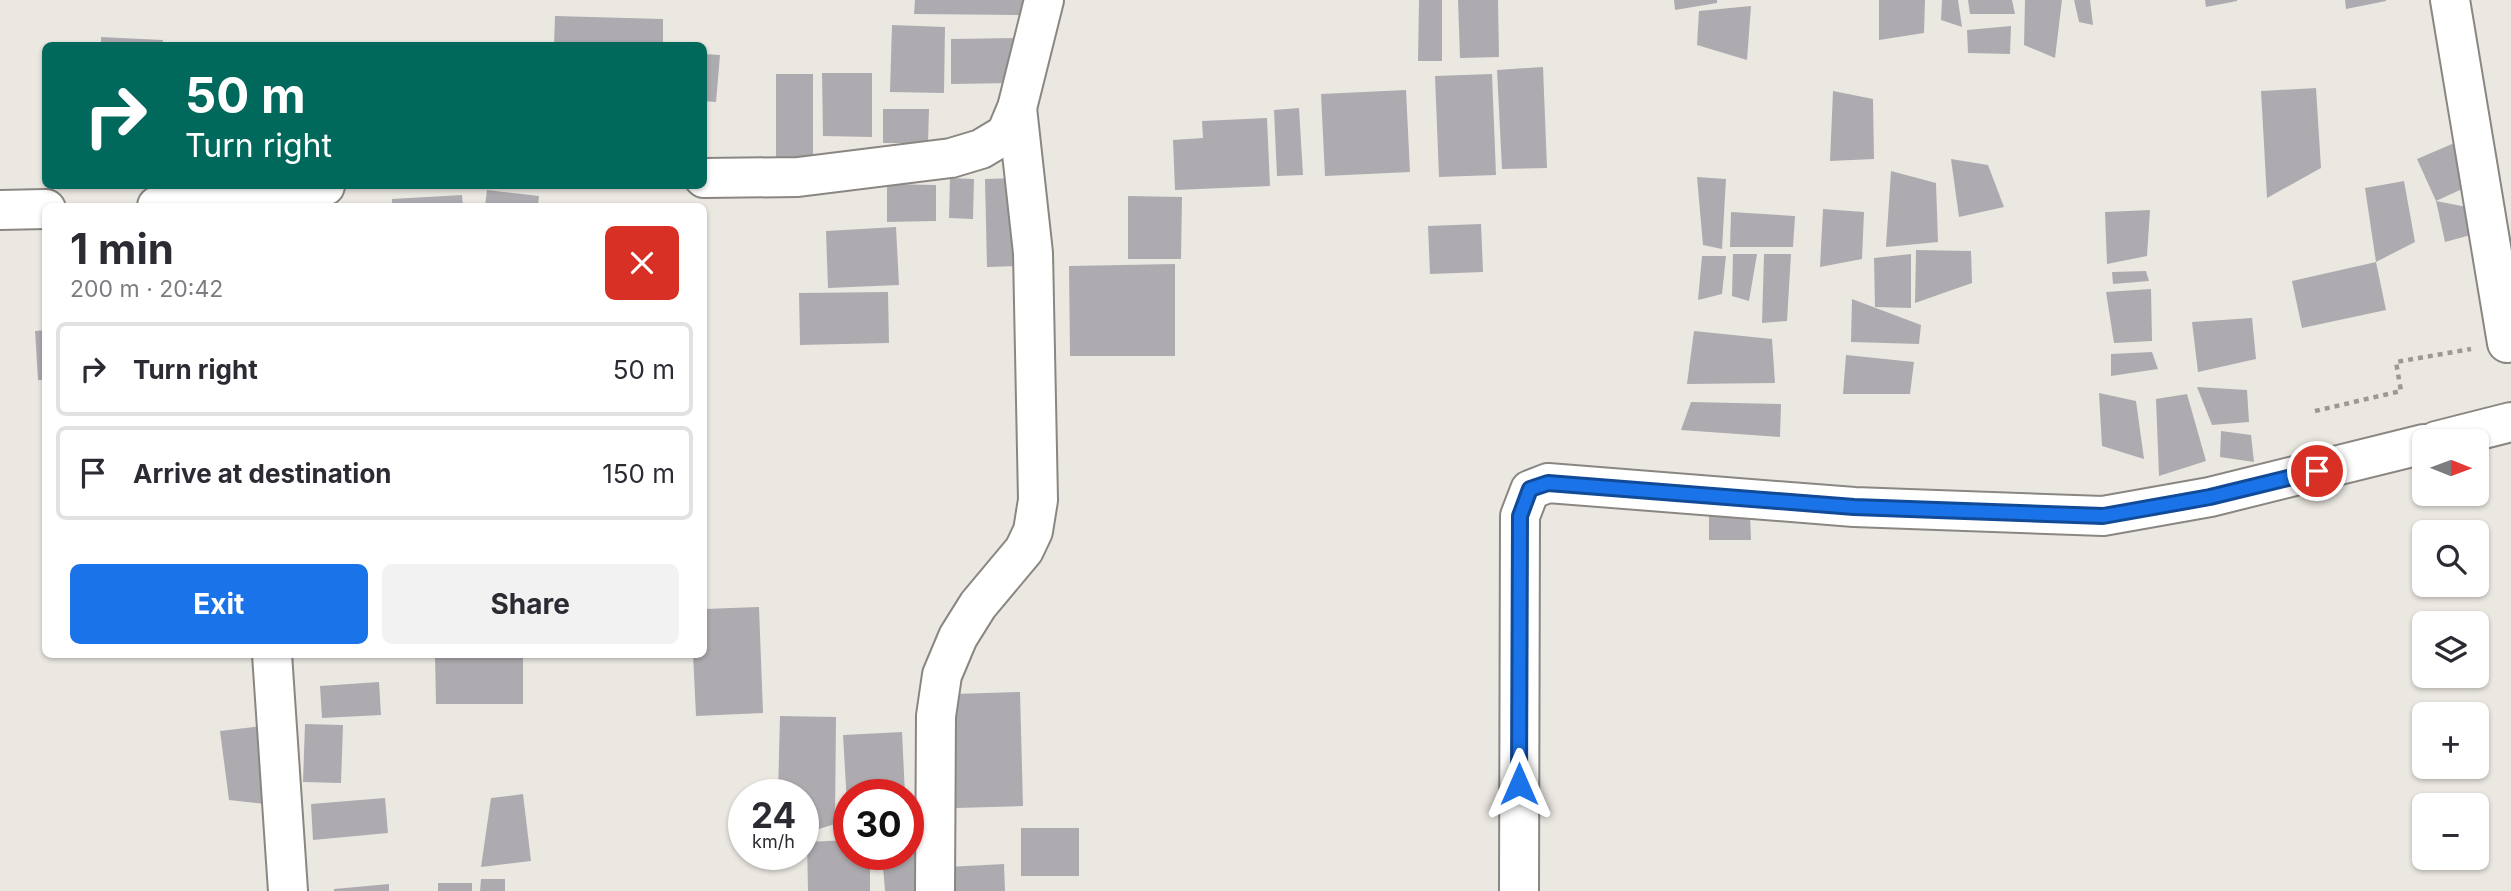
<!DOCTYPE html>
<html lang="en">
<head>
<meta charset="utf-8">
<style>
	body { margin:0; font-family:Inter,sans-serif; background:#f2f2f3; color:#2b2b33; height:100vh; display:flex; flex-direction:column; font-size:26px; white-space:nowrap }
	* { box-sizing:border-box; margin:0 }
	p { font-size:23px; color:#7c7c81 }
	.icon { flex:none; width:38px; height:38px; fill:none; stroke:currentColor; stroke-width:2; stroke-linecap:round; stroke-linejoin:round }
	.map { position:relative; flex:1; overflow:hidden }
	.side { position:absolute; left:42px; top:203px; width:665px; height:455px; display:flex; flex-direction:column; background:#fff; border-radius:10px; box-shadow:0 2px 5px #0004 }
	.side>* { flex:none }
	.guide { position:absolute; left:42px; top:42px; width:665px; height:147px; border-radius:10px; box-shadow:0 2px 5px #0004; background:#00695c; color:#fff; overflow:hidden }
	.needle { width:46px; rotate:91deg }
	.buttons { position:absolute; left:2412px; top:429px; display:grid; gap:14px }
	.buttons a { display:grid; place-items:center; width:77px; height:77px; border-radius:10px; background:#fff; box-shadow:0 2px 5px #0004; font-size:35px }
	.speed { position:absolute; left:728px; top:779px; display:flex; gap:14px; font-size:35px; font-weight:700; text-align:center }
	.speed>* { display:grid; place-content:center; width:91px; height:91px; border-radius:50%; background:#fff; box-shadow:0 2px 5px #0004; line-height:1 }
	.speed small { font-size:18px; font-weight:400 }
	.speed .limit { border:10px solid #d22; background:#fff; color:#111 }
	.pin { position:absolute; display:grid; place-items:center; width:60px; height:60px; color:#fff; margin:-30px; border:4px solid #fff; border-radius:50%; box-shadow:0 2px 7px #0007 }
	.me { position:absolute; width:77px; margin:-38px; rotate:0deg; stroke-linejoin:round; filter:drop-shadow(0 0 5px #0008) }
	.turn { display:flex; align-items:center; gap:24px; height:147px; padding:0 28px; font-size:32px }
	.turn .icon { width:91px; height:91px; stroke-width:2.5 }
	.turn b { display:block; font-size:49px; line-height:60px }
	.round { display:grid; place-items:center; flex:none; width:74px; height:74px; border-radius:10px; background:#f2f2f3 }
	.headline { display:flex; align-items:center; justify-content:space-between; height:119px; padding:0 28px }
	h1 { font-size:42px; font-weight:700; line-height:52px }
	.button { display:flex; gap:14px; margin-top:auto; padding:14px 28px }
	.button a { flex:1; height:80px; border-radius:10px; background:#1a73e8; color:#fff; font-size:28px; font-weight:700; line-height:80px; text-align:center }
	.button a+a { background:#f2f2f3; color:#2b2b33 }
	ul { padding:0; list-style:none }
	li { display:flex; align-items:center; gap:21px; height:94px; margin:0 14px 10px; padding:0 14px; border:4px solid #e1e1e2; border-radius:10px }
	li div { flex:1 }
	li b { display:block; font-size:26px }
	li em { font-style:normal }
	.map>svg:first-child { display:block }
	.building { fill:#aeabb0 }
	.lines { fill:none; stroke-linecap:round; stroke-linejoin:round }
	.minor-casing { stroke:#8a8782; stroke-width:42 }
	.path { stroke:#9c9995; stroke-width:4.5; stroke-dasharray:5 5; stroke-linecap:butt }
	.minor { stroke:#fff; stroke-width:38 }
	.route-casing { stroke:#114b97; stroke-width:18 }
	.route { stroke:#1a73e8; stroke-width:12 }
</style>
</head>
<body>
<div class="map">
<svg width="2511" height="891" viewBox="0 0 2511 891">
	<rect width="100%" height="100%" fill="#ebe8e2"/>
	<!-- building -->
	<g class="building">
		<path d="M915,0h111v15l-112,-1z"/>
		<path d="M1419,0h23v61h-24z"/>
		<path d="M1458,0h40l1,57 -39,1z"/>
		<path d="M1674,0h43v3l-42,7z"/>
		<path d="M1879,0h46l-1,33 -45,7z"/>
		<path d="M1942,0h16l4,27 -21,-7z"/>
		<path d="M1968,0h44l3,14h-45z"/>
		<path d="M2025,0h37l-7,58 -31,-13z"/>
		<path d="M2074,0h16l3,25 -14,-3z"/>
		<path d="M2205,0h32v1l-31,6z"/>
		<path d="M2345,0h41v1l-40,8z"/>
		<path d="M1751,6l-4,54 -50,-15 2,-34z"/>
		<path d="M555,16l108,3v27h-109z"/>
		<path d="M892,25l53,2 -1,66 -54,-1z"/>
		<path d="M2011,26l-1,28 -42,-1 -1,-23z"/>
		<path d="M101,37l62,3 -1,6h-61z"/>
		<path d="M1015,38l1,45 -65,1v-45z"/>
		<path d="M704,54l16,1 -4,47 -12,-1z"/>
		<path d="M1543,67l4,101 -45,1 -5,-99z"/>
		<path d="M822,73h50v64l-49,-1z"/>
		<rect x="776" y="74" width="37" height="87"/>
		<path d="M1492,74l4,101 -57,2 -4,-101z"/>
		<path d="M2316,88l5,80 -54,30 -6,-107z"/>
		<path d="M1406,90l4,82 -85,4 -4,-82z"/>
		<path d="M1833,91l40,8 1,60 -44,2z"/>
		<path d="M1299,108l4,67 -26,1 -3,-66z"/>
		<path d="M883,109h46l-1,34h-45z"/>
		<path d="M1267,118l3,68 -95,4 -2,-50 30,-2 -1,-17z"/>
		<path d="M2466,138l7,46 -37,17 -19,-42z"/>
		<path d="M1951,159l37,6 16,42 -45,10z"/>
		<path d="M1891,171l45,12 2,59 -52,5z"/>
		<path d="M1697,177l29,2 -4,70 -19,-4z"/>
		<path d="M950,178l24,1 -1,40 -24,-1z"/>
		<path d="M1020,178l2,88 -35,1 -2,-88z"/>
		<path d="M2404,181l11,61 -39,20 -11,-74z"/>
		<path d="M887,184l49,1v36l-49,1z"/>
		<path d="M487,190l52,6 -1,10h-53z"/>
		<path d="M462,195l1,11h-71v-7z"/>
		<path d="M1128,196l54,1 -1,62h-53z"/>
		<path d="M2436,201l36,7 6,25 -33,9z"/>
		<path d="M1823,209l41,3 -2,47 -42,8z"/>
		<path d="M2150,210l-3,46 -40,8 -2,-52z"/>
		<path d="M1731,212l64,4 -2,31h-63z"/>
		<path d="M1481,224l2,48 -53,2 -2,-48z"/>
		<path d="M896,227l3,58 -71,3 -2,-57z"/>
		<path d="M1916,250l55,1 1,32 -57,20z"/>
		<path d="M1733,254h24l-8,47 -17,-5z"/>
		<path d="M1764,254h27l-4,67 -25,2z"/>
		<path d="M1911,254v54l-36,-1 -1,-49z"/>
		<path d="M1702,256h24l-4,38 -24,6z"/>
		<path d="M2376,262l10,48 -84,18 -10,-47z"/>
		<path d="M1175,264v92h-105l-1,-90z"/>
		<path d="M2146,271l3,10 -36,3 -1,-12z"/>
		<path d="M2151,289l1,52 -38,2 -8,-51z"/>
		<path d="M888,292l1,51 -89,2 -1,-52z"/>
		<path d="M1852,299l69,26 -2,19 -68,-2z"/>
		<path d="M2252,318l4,41 -58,13 -6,-50z"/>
		<path d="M46,330v50h-8l-3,-49z"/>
		<path d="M1694,331l78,8 3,44 -88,1z"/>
		<path d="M2152,352l6,17 -47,7v-22z"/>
		<path d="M1846,355l68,7 -4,32h-67z"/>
		<path d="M2197,387l50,3 2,32 -37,3z"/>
		<path d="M2099,393l37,8 8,58 -42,-13z"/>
		<path d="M2187,394l19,67 -47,15 -3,-77z"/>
		<path d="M1691,402l90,2 -1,33 -99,-7z"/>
		<path d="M2221,431l30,4 3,27 -34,-5z"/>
		<path d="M1750,514l1,26h-42v-25z"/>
		<path d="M759,607l4,106 -67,3 -3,-62h11v-45z"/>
		<path d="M480,654h43v50h-87l-1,-49z"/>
		<path d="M379,682l2,33 -59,3 -2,-32z"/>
		<path d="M1020,692l3,114 -67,2 -2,-114z"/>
		<path d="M780,716l56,1 -1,107 -32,10v-40h-25z"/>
		<path d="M305,724l38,1 -2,58 -38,-1z"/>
		<path d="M263,726l10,79 -44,-5 -9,-69z"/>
		<path d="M902,732l3,62h-56v10h-2l-4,-69z"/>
		<path d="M523,794l8,67 -50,6 10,-69z"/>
		<path d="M385,798l3,35 -75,7 -2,-36z"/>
		<rect x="1021" y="828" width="58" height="48"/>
		<path d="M908,833h8l4,58h-35l-3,-37h26z"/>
		<path d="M849,840v14h21v37h-62l-1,-49z"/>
		<path d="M1004,864l1,27h-57l-1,-24z"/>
		<path d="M481,879h24v12h-25z"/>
		<rect x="438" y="883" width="34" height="8"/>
		<path d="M389,884v7h-55v-2z"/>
	</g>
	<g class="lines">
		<defs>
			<g id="minor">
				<path d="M2450,0l57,343"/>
				<path d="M704,178l94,-1 153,-19 30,-9 25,-15 11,-26 27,-108"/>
				<path d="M157,206l83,-1 85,-19"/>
				<path d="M0,210l46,-1"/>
				<path d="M2436,441l75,-19"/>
				<path d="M272,654l16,237"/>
				<path d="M935,890l1,-174 6,-41 16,-38 20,-32 46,-55 9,-19 5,-31 -5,-247 -16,-145"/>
				<path d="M1519,891l1,-375 10,-26 18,-7 306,24 249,9 107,-19 214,-53"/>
			</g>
		</defs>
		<!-- minor casing -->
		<use href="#minor" class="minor-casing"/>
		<!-- path -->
		<path class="path" d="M2315,411l86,-20 -5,-29 75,-13"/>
		<!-- minor -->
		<use href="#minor" class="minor"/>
	</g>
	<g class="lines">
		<defs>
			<path id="route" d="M1519,784l1,-268 10,-27 18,-6 306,24 249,9 107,-19 107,-26"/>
		</defs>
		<!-- route casing -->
		<use href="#route" class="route-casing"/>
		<!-- route -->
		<use href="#route" class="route"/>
	</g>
</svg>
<div class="buttons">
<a><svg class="needle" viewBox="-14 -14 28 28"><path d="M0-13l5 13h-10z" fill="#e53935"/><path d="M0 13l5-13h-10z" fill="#7c7c81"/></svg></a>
<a><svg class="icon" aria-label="search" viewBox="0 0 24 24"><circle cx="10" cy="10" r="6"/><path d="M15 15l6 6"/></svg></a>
<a><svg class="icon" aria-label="layers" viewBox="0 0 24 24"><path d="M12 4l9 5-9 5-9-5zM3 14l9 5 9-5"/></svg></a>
<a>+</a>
<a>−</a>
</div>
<div class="speed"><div>24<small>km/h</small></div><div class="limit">30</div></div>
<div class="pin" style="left:2317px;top:471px;background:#d93025"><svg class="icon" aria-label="arrive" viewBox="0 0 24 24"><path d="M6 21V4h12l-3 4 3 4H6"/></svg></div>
<svg class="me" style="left:1519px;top:784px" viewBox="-20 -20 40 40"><path d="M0-17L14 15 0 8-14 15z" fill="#1a73e8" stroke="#fff" stroke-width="4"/></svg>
<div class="guide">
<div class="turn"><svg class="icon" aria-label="right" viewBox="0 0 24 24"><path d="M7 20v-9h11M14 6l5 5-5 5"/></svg><div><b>50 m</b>Turn right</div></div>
</div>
<section class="side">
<div class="headline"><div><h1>1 min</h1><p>200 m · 20:42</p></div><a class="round" style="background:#d93025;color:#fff"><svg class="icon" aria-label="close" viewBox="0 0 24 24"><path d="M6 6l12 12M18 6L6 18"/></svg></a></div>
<ul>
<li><svg class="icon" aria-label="right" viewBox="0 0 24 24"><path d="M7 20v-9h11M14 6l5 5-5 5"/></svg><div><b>Turn right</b></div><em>50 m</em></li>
<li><svg class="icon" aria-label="arrive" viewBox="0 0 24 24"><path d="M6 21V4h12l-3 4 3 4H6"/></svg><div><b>Arrive at destination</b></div><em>150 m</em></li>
</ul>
<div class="button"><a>Exit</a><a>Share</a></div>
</section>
</div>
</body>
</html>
